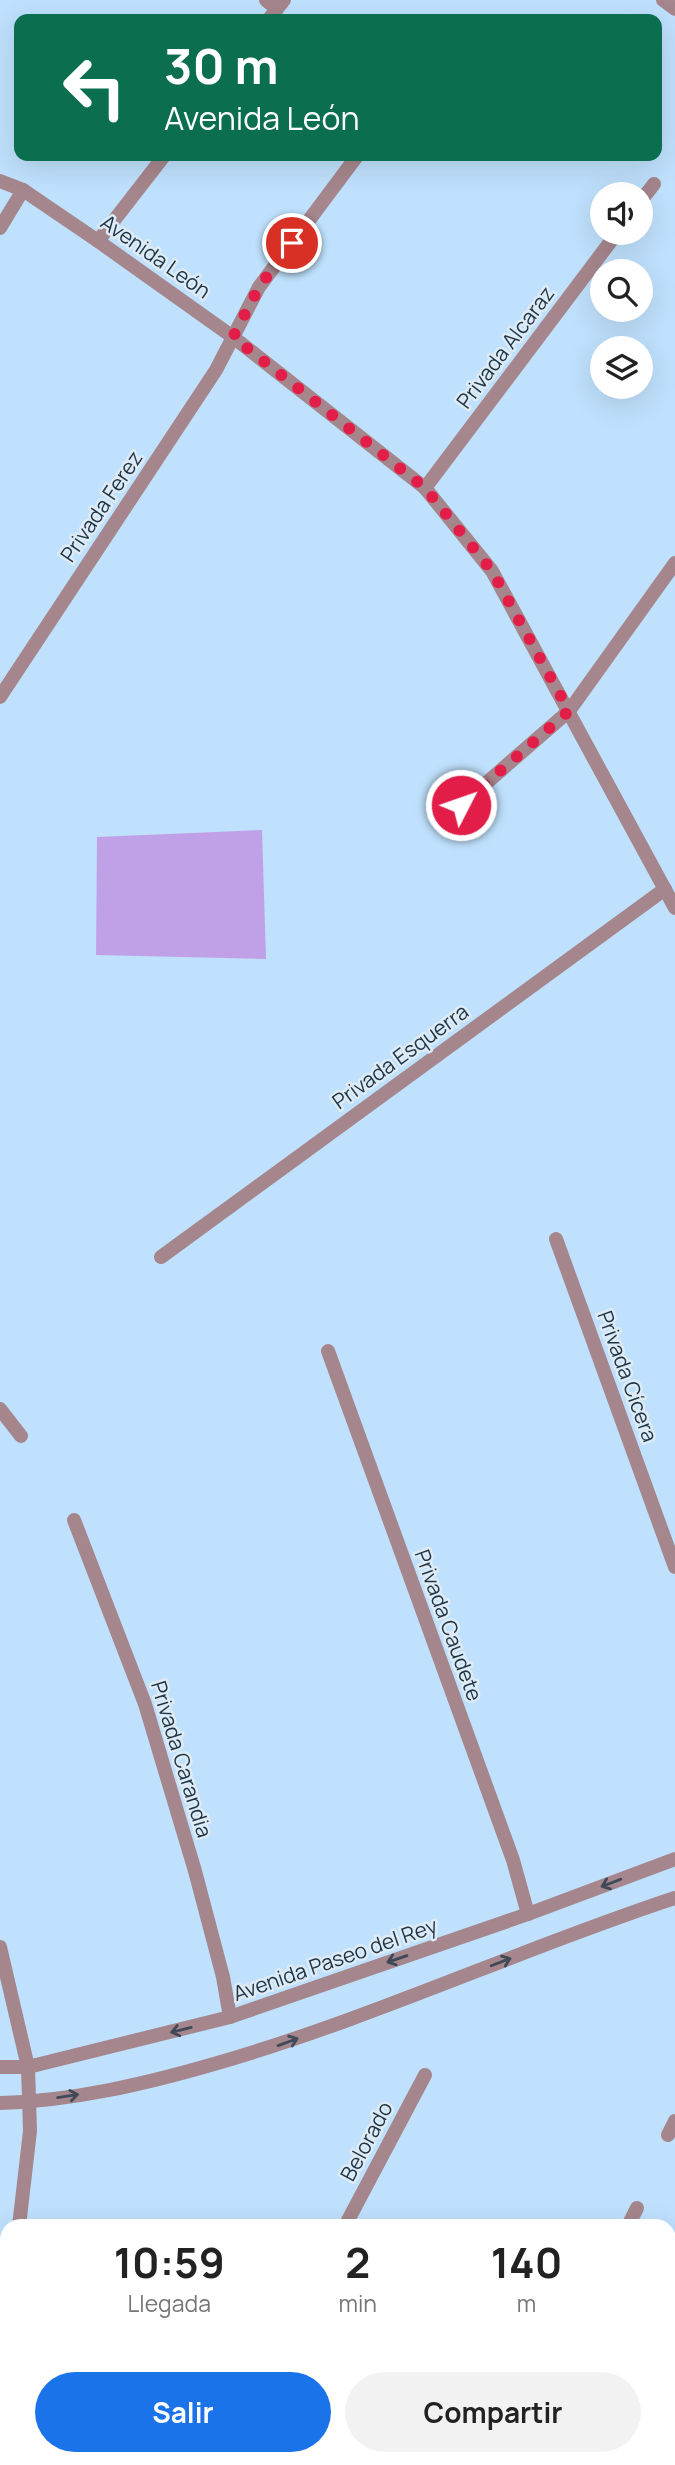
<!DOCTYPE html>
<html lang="es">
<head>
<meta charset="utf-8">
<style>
	body { margin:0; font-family:Manrope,sans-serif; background:#f2f2f2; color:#222; height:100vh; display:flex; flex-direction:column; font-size:26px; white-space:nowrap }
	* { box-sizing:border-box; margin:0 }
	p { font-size:23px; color:#767676 }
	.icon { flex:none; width:38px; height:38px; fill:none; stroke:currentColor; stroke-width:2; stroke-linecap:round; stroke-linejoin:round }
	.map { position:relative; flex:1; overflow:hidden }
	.drawer { position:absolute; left:0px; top:2219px; width:676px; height:247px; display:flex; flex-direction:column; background:#fff; border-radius:21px 21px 0 0; box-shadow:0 7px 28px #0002 }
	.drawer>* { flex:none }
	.banner { position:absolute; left:14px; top:14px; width:648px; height:147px; border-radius:14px; box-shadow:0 7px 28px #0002; background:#0b6e4f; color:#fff; overflow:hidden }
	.controls { position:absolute; left:590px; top:182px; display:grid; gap:14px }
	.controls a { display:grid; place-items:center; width:63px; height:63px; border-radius:50%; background:#fff; box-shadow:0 7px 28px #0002; font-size:35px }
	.pin { position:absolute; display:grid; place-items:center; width:60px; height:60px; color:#fff; margin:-30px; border:4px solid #fff; border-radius:50%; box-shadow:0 2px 7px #0007 }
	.me { position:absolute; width:77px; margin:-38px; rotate:49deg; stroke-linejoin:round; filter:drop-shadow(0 0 5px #0008) }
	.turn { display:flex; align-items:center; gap:24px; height:147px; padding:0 35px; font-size:32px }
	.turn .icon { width:91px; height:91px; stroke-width:2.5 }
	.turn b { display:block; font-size:49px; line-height:60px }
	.eta { display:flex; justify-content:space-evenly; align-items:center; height:119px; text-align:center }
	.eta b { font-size:42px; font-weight:700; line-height:49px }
	.primary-button { display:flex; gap:14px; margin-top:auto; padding:14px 35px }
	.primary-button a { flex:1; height:80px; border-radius:42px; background:#1a73e8; color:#fff; font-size:28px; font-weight:700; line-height:80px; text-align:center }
	.primary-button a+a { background:#f2f2f2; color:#222 }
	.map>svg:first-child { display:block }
	.green { fill:#c0a1e8 }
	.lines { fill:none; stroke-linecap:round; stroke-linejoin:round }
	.service { stroke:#a6868d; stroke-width:14 }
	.minor { stroke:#a6868d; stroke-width:14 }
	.tertiary { stroke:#a6868d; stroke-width:14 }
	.oneway { stroke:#404958 }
	.route { stroke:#e11d48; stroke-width:12; stroke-dasharray:0 21.6 }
	.labels { text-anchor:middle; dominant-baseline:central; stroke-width:5; stroke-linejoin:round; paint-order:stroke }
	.street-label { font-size:21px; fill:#1e3547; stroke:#dfebf4 }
</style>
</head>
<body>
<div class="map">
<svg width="675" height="2465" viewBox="0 0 675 2465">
	<rect width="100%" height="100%" fill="#bfe1fd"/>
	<!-- green -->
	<path class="green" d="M262,830l4,129 -170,-4 1,-118z"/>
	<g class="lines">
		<!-- service -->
		<g class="service">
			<path d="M266,0l11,9"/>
			<path d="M663,0l12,9"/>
			<path d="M269,19l15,-19"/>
			<path d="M640,202l14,-18"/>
			<path d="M0,228l23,-38"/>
			<path d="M98,241l66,-85"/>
			<path d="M425,488l192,-255"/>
			<path d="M0,697l216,-327 43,-83 98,-131"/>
			<path d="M461,805l108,-94 106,-148"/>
			<path d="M556,1239l119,328"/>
			<path d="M161,1257l504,-368"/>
			<path d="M328,1351l185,509 15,54"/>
			<path d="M0,1409l21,27"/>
			<path d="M74,1520l71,184 50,167 28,106 7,40"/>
			<path d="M668,2135l7,-14"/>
			<path d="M345,2226l80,-151"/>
			<path d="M628,2226l9,-18"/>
			<path d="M218,2465l3,-6"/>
			<path d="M502,2465l3,-6"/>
		</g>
		<!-- minor -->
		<g class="minor">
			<path d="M0,181l23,9 75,51 135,96 192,151 67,83 183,337"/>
			<path d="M0,1947l28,120 2,64 -11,95"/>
			<path d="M0,2294l7,-21"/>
			<path d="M0,2402l7,5"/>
			<path d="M91,2459l10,6"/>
		</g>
		<!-- tertiary -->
		<g class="tertiary">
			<path d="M0,2067h28l202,-50 298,-103 147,-55"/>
			<path d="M0,2103c72,-2 145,-19 214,-39 157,-45 306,-115 461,-166"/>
		</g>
	</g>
	<!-- one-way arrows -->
	<defs><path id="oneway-shaft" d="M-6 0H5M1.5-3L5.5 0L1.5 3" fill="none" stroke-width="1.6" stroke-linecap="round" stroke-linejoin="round" transform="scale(1.75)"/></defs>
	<g class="oneway">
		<use href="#oneway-shaft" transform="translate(611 1883) rotate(159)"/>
		<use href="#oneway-shaft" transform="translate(397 1959) rotate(161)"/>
		<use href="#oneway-shaft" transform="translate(501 1962) rotate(-21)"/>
		<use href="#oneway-shaft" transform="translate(181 2030) rotate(166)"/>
		<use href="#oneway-shaft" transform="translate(288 2042) rotate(-20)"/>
		<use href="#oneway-shaft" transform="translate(68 2096) rotate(-9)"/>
	</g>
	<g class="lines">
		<!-- route -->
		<path class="route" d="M292,243l-33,44 -26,50 192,151 67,83 77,140 -108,94"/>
	</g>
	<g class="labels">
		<!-- street labels -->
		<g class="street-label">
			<text transform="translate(156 256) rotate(35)">Avenida León</text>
			<text transform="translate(505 347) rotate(-53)">Privada Alcaraz</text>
			<text transform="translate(101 506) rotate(-56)">Privada Ferez</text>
			<text transform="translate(400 1056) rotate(-36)">Privada Esquerra</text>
			<text transform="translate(628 1376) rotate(70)">Privada Cícera</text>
			<text transform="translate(449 1625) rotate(70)">Privada Caudete</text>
			<text transform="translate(182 1759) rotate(73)">Privada Carandia</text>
			<text transform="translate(335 1959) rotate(-19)">Avenida Paseo del Rey</text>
			<text transform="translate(366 2141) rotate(-62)">Belorado</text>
		</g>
	</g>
</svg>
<div class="controls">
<a><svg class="icon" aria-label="sound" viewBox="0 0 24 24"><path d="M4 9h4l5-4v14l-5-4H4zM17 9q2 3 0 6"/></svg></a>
<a><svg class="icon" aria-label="search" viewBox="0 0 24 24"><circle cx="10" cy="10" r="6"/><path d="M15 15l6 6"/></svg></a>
<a><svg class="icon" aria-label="layers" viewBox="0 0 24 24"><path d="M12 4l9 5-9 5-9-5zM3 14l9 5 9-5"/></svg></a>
</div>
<div class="pin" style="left:292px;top:243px;background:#d93025"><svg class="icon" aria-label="arrive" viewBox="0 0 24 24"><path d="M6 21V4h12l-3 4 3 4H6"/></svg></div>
<svg class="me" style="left:461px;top:805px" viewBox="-20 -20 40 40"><circle r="17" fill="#e11d48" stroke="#fff" stroke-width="3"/><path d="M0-11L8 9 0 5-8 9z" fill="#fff"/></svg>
<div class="banner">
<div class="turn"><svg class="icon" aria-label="left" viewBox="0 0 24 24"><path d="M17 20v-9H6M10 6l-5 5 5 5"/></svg><div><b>30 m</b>Avenida León</div></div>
</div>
<section class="drawer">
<div class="eta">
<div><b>10:59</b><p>Llegada</p></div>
<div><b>2</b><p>min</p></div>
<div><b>140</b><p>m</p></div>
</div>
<div class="primary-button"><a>Salir</a><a>Compartir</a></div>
</section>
</div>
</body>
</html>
